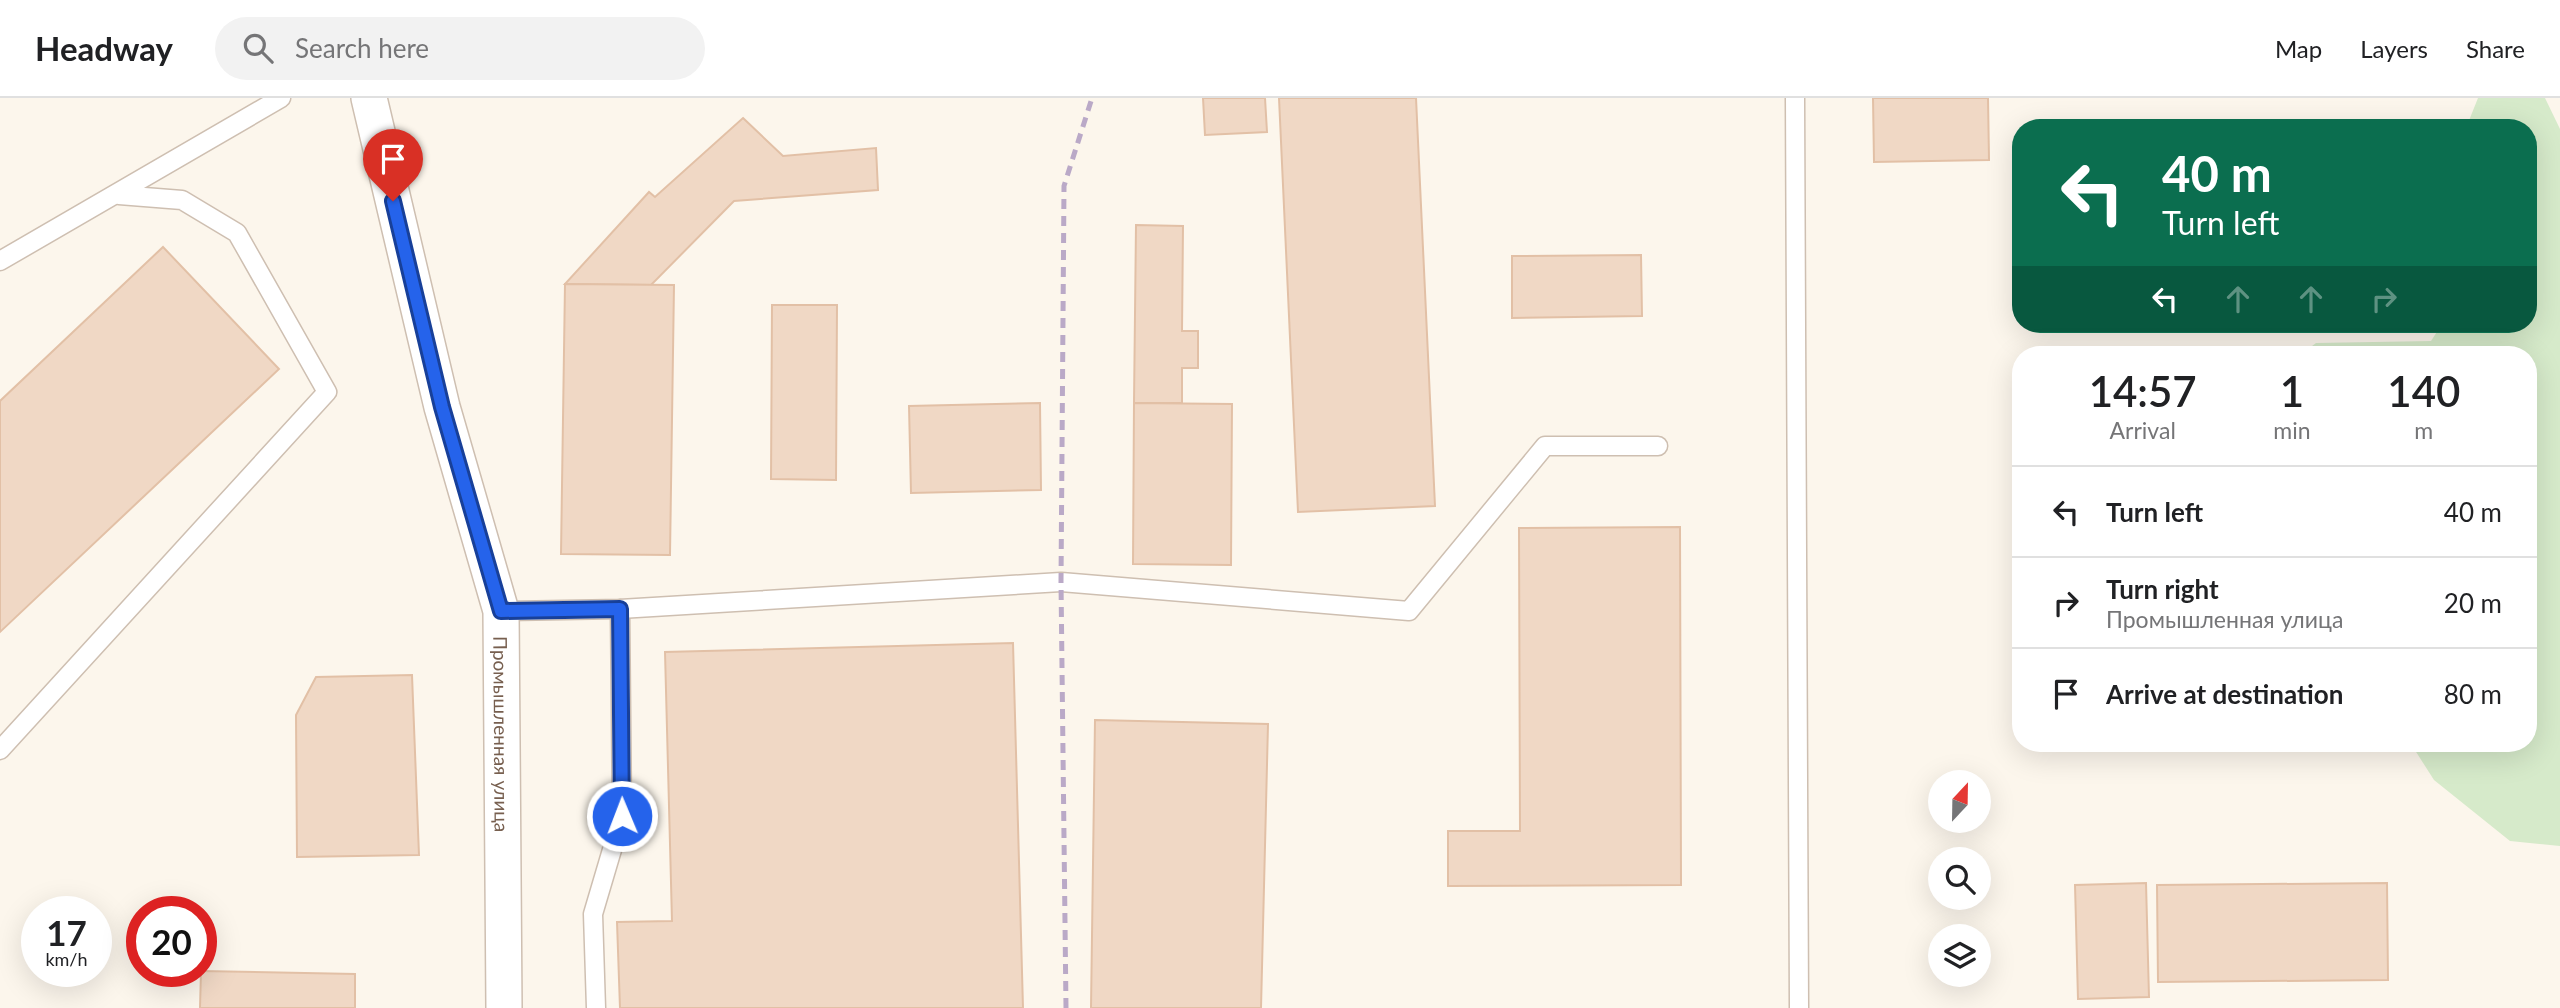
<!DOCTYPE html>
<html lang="en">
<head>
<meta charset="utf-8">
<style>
	body { margin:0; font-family:Lato,sans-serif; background:#f2f2f2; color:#202124; height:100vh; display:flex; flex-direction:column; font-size:26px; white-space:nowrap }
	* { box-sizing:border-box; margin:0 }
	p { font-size:23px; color:#757577 }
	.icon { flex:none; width:38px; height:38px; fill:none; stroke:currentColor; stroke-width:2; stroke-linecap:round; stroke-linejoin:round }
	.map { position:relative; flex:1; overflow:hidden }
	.details { position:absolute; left:2012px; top:248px; width:525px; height:406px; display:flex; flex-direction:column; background:#fff; border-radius:28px; box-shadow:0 7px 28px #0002 }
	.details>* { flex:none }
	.hud { position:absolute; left:2012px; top:21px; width:525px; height:214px; border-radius:28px; box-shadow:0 7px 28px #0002; background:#0b6e4f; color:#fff; overflow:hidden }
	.needle { width:46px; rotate:22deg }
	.fabs { position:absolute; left:1928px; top:672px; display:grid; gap:14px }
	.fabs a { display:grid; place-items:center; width:63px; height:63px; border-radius:50%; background:#fff; box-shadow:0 7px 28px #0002; font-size:35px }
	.speed { position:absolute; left:21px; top:798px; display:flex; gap:14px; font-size:35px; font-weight:700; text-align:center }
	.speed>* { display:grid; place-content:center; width:91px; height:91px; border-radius:50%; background:#fff; box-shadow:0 7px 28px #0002; line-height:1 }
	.speed small { font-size:18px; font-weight:400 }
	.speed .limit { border:10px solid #d22; background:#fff; color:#111 }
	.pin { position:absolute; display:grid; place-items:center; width:60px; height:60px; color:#fff; margin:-72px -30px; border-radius:50% 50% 50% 0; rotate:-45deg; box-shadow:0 0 7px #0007 }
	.pin .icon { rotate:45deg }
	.me { position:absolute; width:77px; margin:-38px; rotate:359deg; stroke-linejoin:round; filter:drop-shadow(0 0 5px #0008) }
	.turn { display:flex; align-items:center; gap:24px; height:147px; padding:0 35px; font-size:32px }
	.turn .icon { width:91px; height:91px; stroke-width:2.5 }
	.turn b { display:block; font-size:49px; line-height:60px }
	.lanes { display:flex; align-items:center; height:66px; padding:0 35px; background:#0003; justify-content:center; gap:35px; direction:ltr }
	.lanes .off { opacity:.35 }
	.eta { display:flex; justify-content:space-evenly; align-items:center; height:119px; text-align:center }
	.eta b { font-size:42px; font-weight:600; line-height:49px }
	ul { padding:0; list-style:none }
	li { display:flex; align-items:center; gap:21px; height:91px; padding:0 35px; border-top:2px solid #e0e0e0 }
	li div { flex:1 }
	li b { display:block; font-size:26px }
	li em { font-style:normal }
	header { display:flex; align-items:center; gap:42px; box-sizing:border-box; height:98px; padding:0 35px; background:#fff; border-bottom:2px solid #e0e0e0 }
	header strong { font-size:33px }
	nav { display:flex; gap:38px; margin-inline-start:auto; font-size:24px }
	.search { width:490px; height:63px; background:#f2f2f2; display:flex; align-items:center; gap:18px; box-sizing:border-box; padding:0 24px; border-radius:38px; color:#757577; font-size:26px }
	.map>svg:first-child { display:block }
	.green { fill:#d6eaca }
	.building { fill:#f0d8c5; stroke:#e2c0a6; stroke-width:2 }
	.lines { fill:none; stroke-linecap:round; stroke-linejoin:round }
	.lane-casing { stroke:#cebfb1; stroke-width:21 }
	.street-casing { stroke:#cebfb1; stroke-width:38 }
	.lane { stroke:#fff; stroke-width:18 }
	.street { stroke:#fff; stroke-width:35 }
	.rail { stroke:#baa9c7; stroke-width:5; stroke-dasharray:10 7; stroke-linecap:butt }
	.route-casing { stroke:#184099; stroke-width:18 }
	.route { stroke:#2563eb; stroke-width:12 }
	.labels { text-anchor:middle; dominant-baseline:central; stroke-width:5; stroke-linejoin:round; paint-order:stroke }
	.street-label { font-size:19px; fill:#775f4f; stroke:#fefaf3 }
</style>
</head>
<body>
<header>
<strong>Headway</strong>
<div class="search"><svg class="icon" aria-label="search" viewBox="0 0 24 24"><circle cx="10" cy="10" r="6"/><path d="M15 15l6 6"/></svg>Search here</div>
<nav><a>Map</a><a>Layers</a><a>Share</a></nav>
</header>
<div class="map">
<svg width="2560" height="910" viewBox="0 0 2560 910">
	<rect width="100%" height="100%" fill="#fcf6ec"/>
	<!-- green -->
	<path class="green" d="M2478,0h67l15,31v717l-50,-5 -76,-61 -23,-36h118v-389h-229l16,-12 115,-2 11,-17h87v-196h-63z"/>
	<!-- building -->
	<g class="building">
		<path d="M1203,0h62l2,34 -62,3z"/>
		<path d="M1279,0h137l19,408 -137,6z"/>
		<path d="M1873,0h115l1,62 -115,2z"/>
		<path d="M743,20l40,38 93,-8 2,42 -144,11 -83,84 -86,-1 84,-92 6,5z"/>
		<path d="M1136,127l47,1 -1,105h16v37h-16v35h-48z"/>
		<path d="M163,149l116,122 -279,263v-231z"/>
		<path d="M1641,157l1,61 -130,2v-62z"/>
		<path d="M565,186l109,1 -4,270 -109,-1z"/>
		<path d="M772,207h65l-1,175 -65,-1z"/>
		<rect x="2246" y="226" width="169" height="1"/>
		<path d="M1040,305l1,87 -130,3 -2,-87z"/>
		<path d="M1134,305l98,1 -1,161 -98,-1z"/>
		<path d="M1680,429l1,358 -233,1v-55h72l-1,-303z"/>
		<path d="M1013,545l10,365h-403l-3,-86 55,-1 -7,-269z"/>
		<path d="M412,577l7,180 -122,2 -1,-142 20,-38z"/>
		<path d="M1095,622l173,4 -7,284h-170z"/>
		<path d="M2146,785l3,114 -71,2 -3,-114z"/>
		<path d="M2387,785l1,97 -230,2 -1,-97z"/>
		<path d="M201,873l154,3v34h-155z"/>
	</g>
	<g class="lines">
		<defs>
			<g id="lane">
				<path d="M1795,0l4,910"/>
				<path d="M0,163l281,-163"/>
				<path d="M501,513l119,-2 441,-27 348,29 136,-165h113"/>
				<path d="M0,652l327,-358 -90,-159 -55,-33 -63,-5"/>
				<path d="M596,910l-3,-94 29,-98 -2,-207"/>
			</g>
			<g id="street">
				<path id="s1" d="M369,0l73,309 59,204 3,397"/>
			</g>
		</defs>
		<!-- lane casing -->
		<use href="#lane" class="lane-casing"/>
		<!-- street casing -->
		<use href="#street" class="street-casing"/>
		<!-- lane -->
		<use href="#lane" class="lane"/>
		<!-- street -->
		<use href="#street" class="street"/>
		<!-- rail -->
		<path class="rail" d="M1066,910l-5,-426 3,-396 28,-88"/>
	</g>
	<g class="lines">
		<defs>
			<path id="route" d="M393,103l49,206 59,204 119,-2 2,207"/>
		</defs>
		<!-- route casing -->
		<use href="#route" class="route-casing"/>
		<!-- route -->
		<use href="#route" class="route"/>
	</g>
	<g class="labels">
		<!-- street labels -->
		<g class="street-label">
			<text stroke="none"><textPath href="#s1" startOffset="653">Промышленная улица</textPath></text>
		</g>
	</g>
</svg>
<div class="fabs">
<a><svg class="needle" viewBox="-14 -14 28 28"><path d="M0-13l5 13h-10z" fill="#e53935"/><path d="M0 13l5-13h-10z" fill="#757577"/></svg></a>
<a><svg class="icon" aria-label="search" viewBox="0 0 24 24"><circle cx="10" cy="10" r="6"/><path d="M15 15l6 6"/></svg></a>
<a><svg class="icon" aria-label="layers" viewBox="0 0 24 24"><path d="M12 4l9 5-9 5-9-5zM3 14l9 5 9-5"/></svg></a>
</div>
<div class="speed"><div>17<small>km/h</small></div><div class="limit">20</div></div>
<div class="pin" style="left:393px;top:103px;background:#d93025"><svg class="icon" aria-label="arrive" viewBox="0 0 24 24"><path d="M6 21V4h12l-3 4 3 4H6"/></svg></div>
<svg class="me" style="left:622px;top:718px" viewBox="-20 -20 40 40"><circle r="17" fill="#2563eb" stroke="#fff" stroke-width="3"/><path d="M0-11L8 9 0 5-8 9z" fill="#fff"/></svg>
<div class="hud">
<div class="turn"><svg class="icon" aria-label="left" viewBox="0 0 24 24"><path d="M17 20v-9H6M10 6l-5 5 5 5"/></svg><div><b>40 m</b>Turn left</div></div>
<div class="lanes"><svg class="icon" aria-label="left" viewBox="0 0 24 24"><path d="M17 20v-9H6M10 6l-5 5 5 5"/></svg><svg class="icon off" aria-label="ahead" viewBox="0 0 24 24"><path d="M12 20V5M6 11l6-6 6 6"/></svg><svg class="icon off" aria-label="ahead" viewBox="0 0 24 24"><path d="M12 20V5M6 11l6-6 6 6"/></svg><svg class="icon off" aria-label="right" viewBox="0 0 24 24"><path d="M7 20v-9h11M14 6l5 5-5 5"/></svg></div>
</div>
<section class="details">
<div class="eta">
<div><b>14:57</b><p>Arrival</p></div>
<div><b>1</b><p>min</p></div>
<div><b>140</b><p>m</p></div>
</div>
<ul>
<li><svg class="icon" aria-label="left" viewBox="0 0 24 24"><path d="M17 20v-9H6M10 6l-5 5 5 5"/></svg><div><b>Turn left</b></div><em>40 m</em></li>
<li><svg class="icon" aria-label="right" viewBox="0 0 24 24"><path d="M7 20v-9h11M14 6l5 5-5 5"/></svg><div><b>Turn right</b><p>Промышленная улица</p></div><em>20 m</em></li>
<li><svg class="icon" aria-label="arrive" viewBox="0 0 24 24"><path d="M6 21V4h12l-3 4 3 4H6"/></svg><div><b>Arrive at destination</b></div><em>80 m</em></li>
</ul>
</section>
</div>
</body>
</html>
